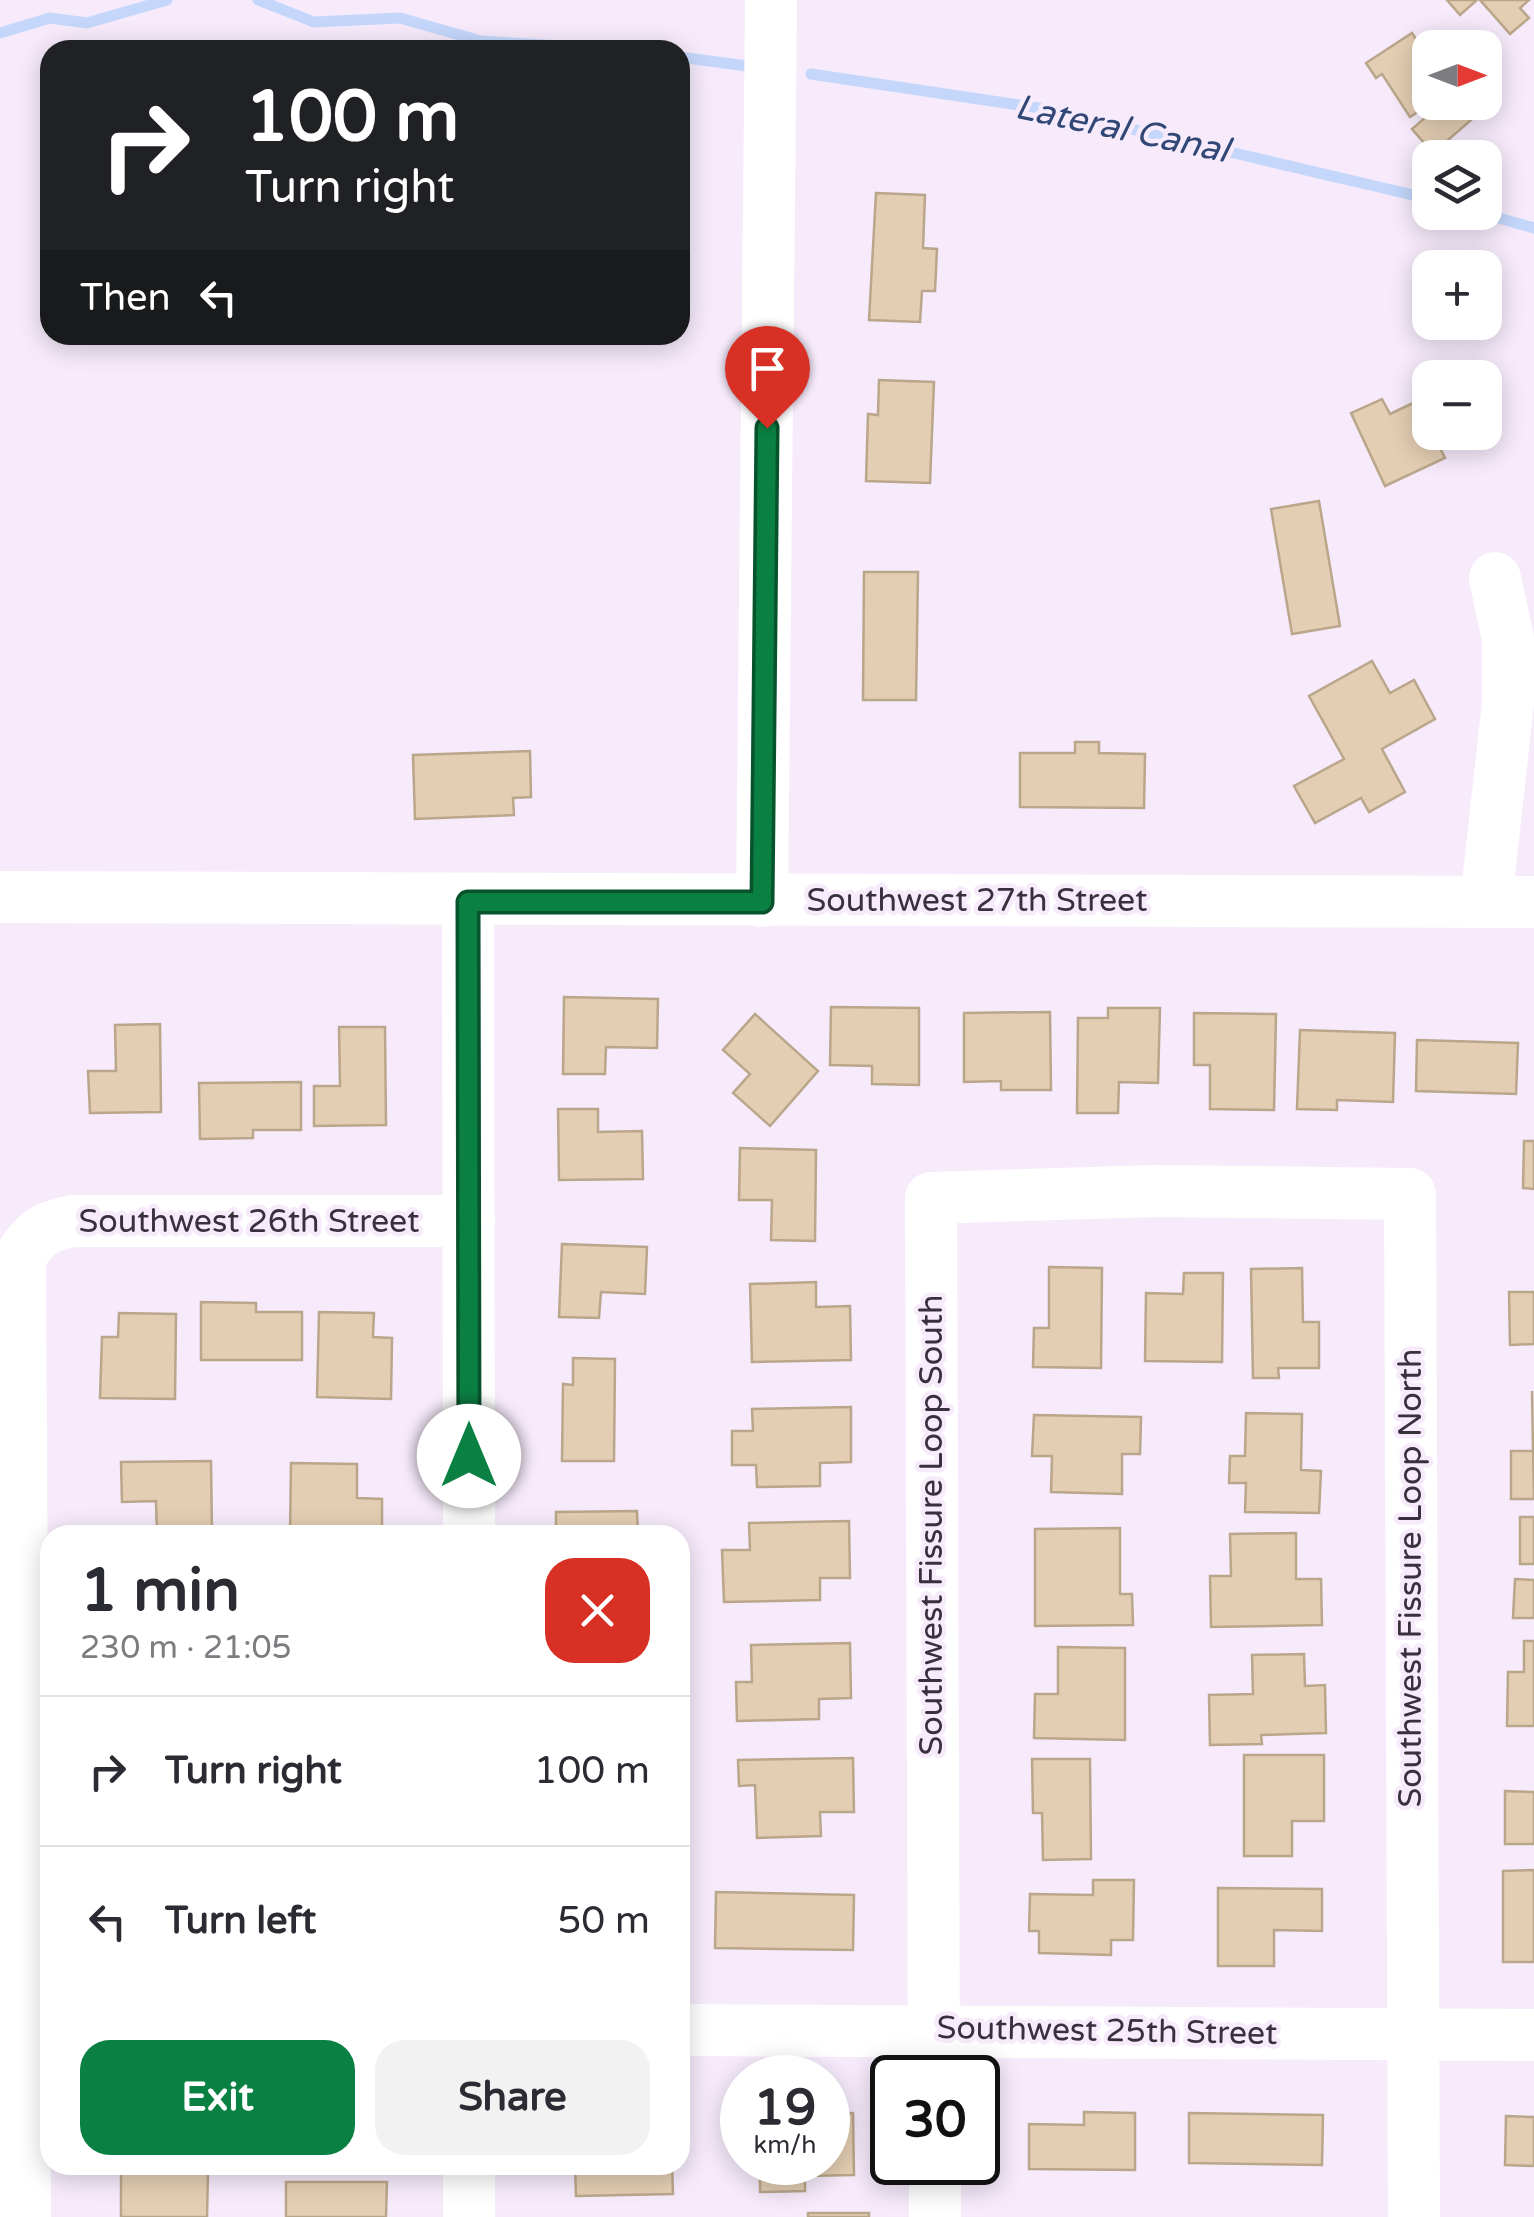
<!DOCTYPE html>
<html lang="en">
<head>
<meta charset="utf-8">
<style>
	body { margin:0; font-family:"Varela Round",sans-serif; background:#f2f2f3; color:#2b2b33; height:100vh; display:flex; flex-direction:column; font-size:38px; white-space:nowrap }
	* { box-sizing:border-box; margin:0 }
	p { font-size:32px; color:#7c7c81 }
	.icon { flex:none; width:55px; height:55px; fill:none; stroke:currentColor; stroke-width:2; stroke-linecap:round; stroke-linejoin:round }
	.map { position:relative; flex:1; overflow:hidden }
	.details { position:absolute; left:40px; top:1525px; width:650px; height:650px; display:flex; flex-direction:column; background:#fff; border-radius:30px; box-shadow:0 5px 25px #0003 }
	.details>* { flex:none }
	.guide { position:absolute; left:40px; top:40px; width:650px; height:305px; border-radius:30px; box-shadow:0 5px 25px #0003; background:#202124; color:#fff; overflow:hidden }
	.needle { width:65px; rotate:90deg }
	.controls { position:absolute; left:1412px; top:30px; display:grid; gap:20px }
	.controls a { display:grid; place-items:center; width:90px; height:90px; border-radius:20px; background:#fff; box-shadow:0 5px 25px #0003; font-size:50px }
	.speed { position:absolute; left:720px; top:2055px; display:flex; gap:20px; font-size:50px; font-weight:700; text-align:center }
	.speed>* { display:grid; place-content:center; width:130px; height:130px; border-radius:50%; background:#fff; box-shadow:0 5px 25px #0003; line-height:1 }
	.speed small { font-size:25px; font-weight:400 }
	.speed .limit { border:5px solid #111; border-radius:15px; background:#fff; color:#111 }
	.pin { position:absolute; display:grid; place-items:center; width:85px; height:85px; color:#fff; margin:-102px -42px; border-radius:50% 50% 50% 0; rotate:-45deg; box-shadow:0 0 10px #0007 }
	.pin .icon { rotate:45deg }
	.me { position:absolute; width:110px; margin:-55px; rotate:0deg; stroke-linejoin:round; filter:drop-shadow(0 0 8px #0008) }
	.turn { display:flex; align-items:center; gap:35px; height:210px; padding:0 40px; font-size:45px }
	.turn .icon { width:130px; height:130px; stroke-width:2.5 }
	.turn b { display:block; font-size:70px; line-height:85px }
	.then { display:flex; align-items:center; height:95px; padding:0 40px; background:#0003; gap:20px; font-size:38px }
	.round { display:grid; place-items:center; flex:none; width:105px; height:105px; border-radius:30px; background:#f2f2f3 }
	.summary { display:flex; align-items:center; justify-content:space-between; height:170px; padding:0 40px }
	h1 { font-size:60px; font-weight:800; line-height:75px }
	.primary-button { display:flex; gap:20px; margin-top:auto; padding:20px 40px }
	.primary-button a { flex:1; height:115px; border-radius:30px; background:#0b8043; color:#fff; font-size:40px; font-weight:800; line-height:115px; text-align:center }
	.primary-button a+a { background:#f2f2f3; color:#2b2b33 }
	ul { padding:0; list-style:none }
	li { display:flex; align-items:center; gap:30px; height:150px; padding:0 40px; border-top:2px solid #e1e1e2 }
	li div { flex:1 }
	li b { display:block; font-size:38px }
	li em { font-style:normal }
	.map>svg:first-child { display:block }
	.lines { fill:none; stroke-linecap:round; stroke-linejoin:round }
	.stream { stroke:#c4d7fb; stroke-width:11 }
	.building { fill:#e4ceb3; stroke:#baa68b; stroke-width:2.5 }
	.minor { stroke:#fff; stroke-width:52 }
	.route-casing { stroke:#07532c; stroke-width:25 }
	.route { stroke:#0b8043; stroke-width:18 }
	.labels { text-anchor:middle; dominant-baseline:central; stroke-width:9; stroke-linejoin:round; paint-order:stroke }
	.street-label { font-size:32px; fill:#38313c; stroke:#f6eafb }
	.water-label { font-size:35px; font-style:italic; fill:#314776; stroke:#f6eafb }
</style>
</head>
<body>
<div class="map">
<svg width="1534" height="2217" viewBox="0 0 1534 2217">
	<rect width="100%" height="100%" fill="#f6eafb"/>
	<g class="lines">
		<!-- stream -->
		<g class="stream">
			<path d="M258,0l56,22 86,-4 81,23 145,9"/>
			<path d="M0,33l50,-15 37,5 80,-23"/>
			<path d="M680,57l74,10"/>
			<path d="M811,74l235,35 384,90"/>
			<path d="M1478,212l56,16"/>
		</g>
	</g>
	<!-- building -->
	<g class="building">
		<path d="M1447,0h30l-17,15z"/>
		<path d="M1480,0h49l-9,8 9,10 -19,16z"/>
		<path d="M1412,33l18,27 3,42 -23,15 -28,-43 -6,4 -10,-15z"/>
		<path d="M1443,102h40l3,5 -53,46 -21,-24z"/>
		<path d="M876,193l49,2 -2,53 14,1 -2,42h-13l-2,31 -51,-2z"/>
		<path d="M879,380l55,2 -4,101 -64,-2 2,-67 10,1z"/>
		<path d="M1430,395v37h43l-33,16 5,10 -60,28 -34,-73 31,-14 8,15z"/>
		<path d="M1319,501l21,125 -48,8 -21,-125z"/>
		<path d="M864,572h54l-2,128h-53z"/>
		<path d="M1372,661l18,32 24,-13 21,39 -53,30 23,43 -36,20 -8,-14 -46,25 -21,-37 50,-27 -35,-63z"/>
		<path d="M1075,742h24v11l46,1 -1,54 -124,-1v-54h55z"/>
		<path d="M530,751l1,46 -18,1 1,17 -99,4 -2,-64z"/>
		<path d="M564,997l94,2 -1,49 -51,-1 -1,27h-42z"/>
		<path d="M831,1007l88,1v77l-47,-1v-18l-42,-1z"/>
		<path d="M1108,1008h52l-2,75 -39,-1 -1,31h-41l1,-95h30z"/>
		<path d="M1050,1012l1,78h-50v-9l-37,1v-69z"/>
		<path d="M1194,1013l82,1 -2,96 -64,-1v-44h-16z"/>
		<path d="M755,1014l63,57 -48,55 -37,-33 17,-19 -27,-24z"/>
		<path d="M160,1024l1,88 -71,1 -2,-42h28l-1,-46z"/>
		<path d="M339,1027h46l1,98 -72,1v-40h26z"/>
		<path d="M1300,1030l95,3 -2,69 -56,-2v10l-40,-1z"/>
		<path d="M1417,1040l101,3 -2,51 -100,-3z"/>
		<path d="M301,1082v48h-48v8l-53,1 -1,-56z"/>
		<path d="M558,1109h40v23l44,-1 1,48 -84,1z"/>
		<path d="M1524,1141h10v48l-11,-1z"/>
		<path d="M740,1148l76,2 -1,91 -44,-1 1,-40h-33z"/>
		<path d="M562,1244l85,3 -2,47 -44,-2 -2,26 -40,-1z"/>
		<path d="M1049,1267l53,1 -1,100 -68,-1 1,-39h15z"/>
		<path d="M1302,1268l1,54h16v46h-41l1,10h-26l-2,-109z"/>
		<path d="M1184,1273h39l-1,89 -77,-1 1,-68 37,1z"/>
		<path d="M816,1282v25l34,-1 1,54 -99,2 -2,-78z"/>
		<path d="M1509,1292h25v52l-24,1z"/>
		<path d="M201,1302l55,1v9h46v48h-101z"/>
		<path d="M319,1312l55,1 -1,24 19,1 -1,61 -74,-2z"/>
		<path d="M119,1313l57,1 -1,85 -75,-1 2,-61h16z"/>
		<path d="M573,1358l42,1 -1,102h-52l1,-77 10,1z"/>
		<path d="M1532,1391l2,108h-23v-48h22z"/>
		<path d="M851,1407v55l-31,1v23l-63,1 -1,-22h-24v-34h21l-1,-22z"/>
		<path d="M1246,1413l56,1 -1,56 20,1 -2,42 -74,-1 1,-29h-17l1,-27h15z"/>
		<path d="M1034,1415l107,2 -1,37h-18v40l-71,-2 1,-36h-20z"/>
		<path d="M211,1461l1,74h-55l-1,-34 -34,1 -1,-40z"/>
		<path d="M291,1463l66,1v34l25,1v36h-92z"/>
		<path d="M637,1511l1,24h-82v-23z"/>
		<rect x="1520" y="1517" width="14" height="47"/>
		<path d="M849,1521l1,57h-30v22l-96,2 -2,-52h28l-1,-27z"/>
		<path d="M1120,1528v66h12l1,31 -98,1v-97z"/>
		<path d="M1296,1533v46h25l1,46 -111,2 -1,-51h21l-1,-42z"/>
		<path d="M1515,1579l19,1v38h-21z"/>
		<path d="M1524,1641h10v85h-27l1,-54h16z"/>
		<path d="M850,1643l1,55 -32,1v20l-82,2 -1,-39h16l-1,-37z"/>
		<path d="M1058,1647l67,1v92l-91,-2 1,-44h23z"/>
		<path d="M1304,1654l1,32 20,-1 1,48 -65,2 1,9 -52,1 -1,-50 44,-1 -1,-39z"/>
		<path d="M1244,1755h80v66h-32v35h-48z"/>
		<path d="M853,1758l1,54h-34l1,24 -64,2 -2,-53 -16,1 -1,-26z"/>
		<path d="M1032,1759h58l1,100 -48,1 -1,-47h-9z"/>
		<path d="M1505,1791l29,1v52h-29z"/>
		<path d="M1534,1870v92h-31v-91z"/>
		<path d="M1093,1880h41l-1,60h-22v15l-72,-2v-22h-10l1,-37 63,1z"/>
		<path d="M680,1885h6l-1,55h-5z"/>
		<path d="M1218,1888l104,1v42l-48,-1v36h-56z"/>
		<path d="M716,1892l138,3 -1,55 -138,-2z"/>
		<path d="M1084,2112l51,1v57l-106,-1v-45l55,1z"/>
		<path d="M853,2113l1,62 -49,1v15l-45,1v-30h68v-48z"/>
		<path d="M1189,2113l134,2 -1,50 -133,-2z"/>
		<path d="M1506,2116l28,1v49l-29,-1z"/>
		<path d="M121,2165h49v7l38,1 -1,44h-86z"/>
		<path d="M575,2165h97l1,29 -97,2z"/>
		<path d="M286,2182h101l-1,35h-100z"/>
		<rect x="808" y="2213" width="61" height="4"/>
	</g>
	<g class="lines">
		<!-- minor -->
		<g class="minor">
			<path d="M0,897l1534,5"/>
			<path d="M762,901l9,-901"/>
			<path d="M1486,901l22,-198v-64l-13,-61"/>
			<path d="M468,902l1,633"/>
			<path d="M680,2030l854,5"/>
			<path d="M934,2078l-3,-880 225,-7 254,3 4,1023"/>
			<path d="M935,2162v55"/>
			<path d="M469,2165v52"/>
			<path d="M25,2217l-5,-960c14,-23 25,-31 53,-36h396"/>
		</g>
	</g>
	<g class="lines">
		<defs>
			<path id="route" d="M469,1456l-1,-554h294l5,-474"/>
		</defs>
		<!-- route casing -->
		<use href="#route" class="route-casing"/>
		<!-- route -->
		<use href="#route" class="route"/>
	</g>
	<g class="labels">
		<!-- street labels -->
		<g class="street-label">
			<text x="977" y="901">Southwest 27th Street</text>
			<text x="249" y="1222">Southwest 26th Street</text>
			<text transform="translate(932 1525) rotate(-90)">Southwest Fissure Loop South</text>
			<text transform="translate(1411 1578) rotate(-90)">Southwest Fissure Loop North</text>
			<text transform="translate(1107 2031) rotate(1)">Southwest 25th Street</text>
		</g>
		<!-- water labels -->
		<g class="water-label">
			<text transform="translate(1122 129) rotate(12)">Lateral Canal</text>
		</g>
	</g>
</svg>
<div class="controls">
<a><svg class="needle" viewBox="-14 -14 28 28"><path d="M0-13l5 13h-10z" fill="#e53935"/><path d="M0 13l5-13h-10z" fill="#7c7c81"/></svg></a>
<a><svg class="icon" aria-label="layers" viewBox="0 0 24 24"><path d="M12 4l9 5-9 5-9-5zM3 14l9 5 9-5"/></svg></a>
<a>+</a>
<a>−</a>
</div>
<div class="speed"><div>19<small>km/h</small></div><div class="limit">30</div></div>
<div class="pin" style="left:767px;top:428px;background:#d93025"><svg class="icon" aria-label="arrive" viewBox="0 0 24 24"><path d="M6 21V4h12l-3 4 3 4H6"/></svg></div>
<svg class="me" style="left:469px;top:1456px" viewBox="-20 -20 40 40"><circle r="19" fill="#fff"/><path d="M0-13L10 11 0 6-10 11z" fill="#0b8043"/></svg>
<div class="guide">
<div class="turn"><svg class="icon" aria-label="right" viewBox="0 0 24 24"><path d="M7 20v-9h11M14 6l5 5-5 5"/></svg><div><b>100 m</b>Turn right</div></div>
<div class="then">Then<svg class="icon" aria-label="left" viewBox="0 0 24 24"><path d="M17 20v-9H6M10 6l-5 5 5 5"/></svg></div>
</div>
<section class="details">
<div class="summary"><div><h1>1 min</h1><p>230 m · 21:05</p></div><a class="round" style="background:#d93025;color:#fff"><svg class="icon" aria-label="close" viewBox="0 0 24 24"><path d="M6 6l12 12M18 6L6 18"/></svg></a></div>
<ul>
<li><svg class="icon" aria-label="right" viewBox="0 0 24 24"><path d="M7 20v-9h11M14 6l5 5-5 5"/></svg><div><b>Turn right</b></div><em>100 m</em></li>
<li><svg class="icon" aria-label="left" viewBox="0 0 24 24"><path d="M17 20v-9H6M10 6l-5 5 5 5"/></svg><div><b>Turn left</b></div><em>50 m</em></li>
</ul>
<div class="primary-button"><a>Exit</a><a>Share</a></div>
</section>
</div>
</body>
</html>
